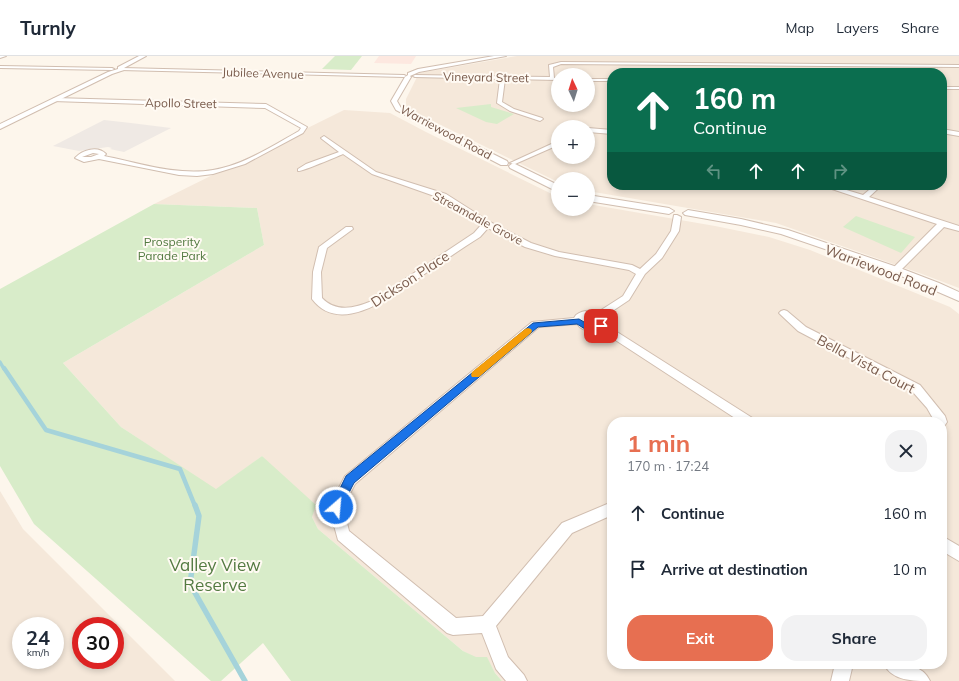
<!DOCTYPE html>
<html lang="en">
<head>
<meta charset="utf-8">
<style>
	body { margin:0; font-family:Mulish,sans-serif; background:#f2f2f3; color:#1f2937; height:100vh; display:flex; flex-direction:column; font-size:15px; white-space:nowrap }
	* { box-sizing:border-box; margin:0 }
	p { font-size:13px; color:#747a83 }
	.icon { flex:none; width:22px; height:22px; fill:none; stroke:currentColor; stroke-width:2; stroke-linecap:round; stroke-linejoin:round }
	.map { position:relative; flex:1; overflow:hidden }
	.details { position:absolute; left:607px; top:361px; width:340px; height:252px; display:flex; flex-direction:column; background:#fff; border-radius:16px; box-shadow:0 2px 6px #0003 }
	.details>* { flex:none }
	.top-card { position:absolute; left:607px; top:12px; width:340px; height:122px; border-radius:16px; box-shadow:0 2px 6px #0003; background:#0b6e4f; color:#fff; overflow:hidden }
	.needle { width:26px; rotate:356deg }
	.fabs { position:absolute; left:551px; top:12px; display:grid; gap:8px }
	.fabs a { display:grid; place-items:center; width:44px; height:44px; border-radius:50%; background:#fff; box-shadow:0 2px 6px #0003; font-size:20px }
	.speed { position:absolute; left:12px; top:561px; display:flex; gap:8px; font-size:20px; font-weight:700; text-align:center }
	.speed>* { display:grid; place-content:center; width:52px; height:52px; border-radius:50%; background:#fff; box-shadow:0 2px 6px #0003; line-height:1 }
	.speed small { font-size:10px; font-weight:400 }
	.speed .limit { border:6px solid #d22; background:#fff; color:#111 }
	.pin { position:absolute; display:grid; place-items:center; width:34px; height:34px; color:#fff; margin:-17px; border-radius:8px; box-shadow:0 2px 6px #0006 }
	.me { position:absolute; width:44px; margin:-22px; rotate:27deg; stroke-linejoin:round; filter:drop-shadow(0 0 3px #0008) }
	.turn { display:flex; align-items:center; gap:14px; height:84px; padding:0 20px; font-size:18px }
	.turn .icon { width:52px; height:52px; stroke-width:2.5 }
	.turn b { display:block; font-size:28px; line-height:34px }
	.lanes { display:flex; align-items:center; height:38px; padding:0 20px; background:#0003; justify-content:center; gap:20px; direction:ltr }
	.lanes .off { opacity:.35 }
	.round { display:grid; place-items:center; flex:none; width:42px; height:42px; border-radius:16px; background:#f2f2f3 }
	.summary { display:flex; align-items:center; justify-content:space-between; height:68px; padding:0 20px }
	h1 { font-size:24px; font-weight:700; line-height:30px; color:#e76f51 }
	.button { display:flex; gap:8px; margin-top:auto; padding:8px 20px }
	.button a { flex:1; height:46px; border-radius:16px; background:#e76f51; color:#fff; font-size:16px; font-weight:700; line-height:46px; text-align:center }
	.button a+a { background:#f2f2f3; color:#1f2937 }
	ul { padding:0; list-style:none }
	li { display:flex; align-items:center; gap:12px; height:56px; padding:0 20px }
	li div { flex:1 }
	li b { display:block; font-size:15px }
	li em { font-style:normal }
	header { display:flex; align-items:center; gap:24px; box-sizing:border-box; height:56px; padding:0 20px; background:#fff; border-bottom:1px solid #e0e1e3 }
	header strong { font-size:19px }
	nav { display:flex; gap:22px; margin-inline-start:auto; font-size:14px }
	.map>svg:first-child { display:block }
	.residential { fill:#f5e8da; fill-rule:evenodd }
	.commercial { fill:#fde8e0 }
	.industrial { fill:#efe9e4 }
	.green { fill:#d8ecc9 }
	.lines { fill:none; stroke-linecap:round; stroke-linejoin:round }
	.stream-far2 { stroke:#a5d3da; stroke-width:3.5 }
	.stream-far1 { stroke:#a5d3da; stroke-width:4.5 }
	.stream { stroke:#a5d3da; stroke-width:5.5 }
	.minor-casing { stroke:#d1beb0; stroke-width:2 }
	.tertiary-casing { stroke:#d1beb0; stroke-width:2 }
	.minor { fill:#fff; fill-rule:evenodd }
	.tertiary { fill:#fff; fill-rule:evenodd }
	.route { fill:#1a73e8; stroke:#114b97 }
	.slow { fill:#f59e0b }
	.labels { text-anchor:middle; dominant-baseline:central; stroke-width:4; stroke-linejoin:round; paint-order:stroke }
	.far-street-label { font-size:12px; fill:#7a5c4d; stroke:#fffaf3 }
	.far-park-label { font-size:12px; fill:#537a41; stroke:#fffaf3 }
	.street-label { font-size:14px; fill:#7a5c4d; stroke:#fffaf3 }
	.near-park-label { font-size:17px; fill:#537a41; stroke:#fffaf3 }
</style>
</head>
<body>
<header>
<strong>Turnly</strong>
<nav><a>Map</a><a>Layers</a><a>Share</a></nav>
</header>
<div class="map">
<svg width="959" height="625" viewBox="0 0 959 625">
	<rect width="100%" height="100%" fill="#fdf6ec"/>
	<!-- residential -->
	<g class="residential">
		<path d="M517,0h442v232l-37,-14 -146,-51 -188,-32v-12h-30v3l-152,-74v-9l13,-26zM612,17h330v112h-330zM558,19h30v30h-30zM558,71h30v30h-30z"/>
		<path d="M344,54l46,3 36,19 132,65v12h30v-5l127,22 54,11 41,13 140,57 9,7v367h-457l-7,-8 -8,-15h-11l-13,-7 -145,-122 -6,-12 -50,-61 -46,34 -95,-63 -58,-64 201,-118 -7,-37 -103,-4zM612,366h330v242h-330z"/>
		<path d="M0,435l23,38 152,152h-175zM21,570h34v34h-34zM81,570h34v34h-34z"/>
	</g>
	<!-- commercial -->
	<path class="commercial" d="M379,0h37l-5,8 -37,-1z"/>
	<!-- industrial -->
	<path class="industrial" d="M104,64l27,3 40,5 -47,24 -14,-3 2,-1 -4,-1 -29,4 -26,-5z"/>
	<!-- green -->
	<g class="green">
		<path d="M335,0h27l-11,14 -29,-1z"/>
		<path d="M491,48v3l23,7 -17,10 -11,-2 -30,-14z"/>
		<path d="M154,148l103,4 7,37 -201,118 58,64 95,62 46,-33 54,49 -4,12 6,12 145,122 13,6h11l8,16 7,8h-211l-28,-38 -42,38h-10l-177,-157 -34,-58v-177z"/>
		<path d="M856,160l59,21 -14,16 -58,-26z"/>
	</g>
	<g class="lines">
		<!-- stream-far2 -->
		<path class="stream-far2" d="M0,306l4,7"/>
		<!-- stream-far1 -->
		<path class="stream-far1" d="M4,312l42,62 134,39 15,37"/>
		<!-- stream -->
		<path class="stream" d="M195,449l4,11 -9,68 55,97"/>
		<defs>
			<g id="minor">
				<path d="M0,0h6l-6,2z"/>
				<path d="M561,6l398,3v2l-398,-3 -8,3 1,11h4v2l-53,-1 -3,23 12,7 28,9 1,1 -3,2 -30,-10 -13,-8 3,-24 -85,-2 -2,-1 2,-1 135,2 -1,-12z"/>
				<path d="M0,10l112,2 2,1 -2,1 -112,-2z"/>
				<path d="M122,12l282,7 2,1 -2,1 -284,-7z"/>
				<rect x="588" y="23" width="24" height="2"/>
				<rect x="942" y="31" width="17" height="2"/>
				<path d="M55,42l211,6 41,23 -4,6 -58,31 -32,10 -16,2 -18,-1 -80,-16 -15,3 -9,-4c7,-8 23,-13 31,-4l-2,2c35,7 73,20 109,14 31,-5 59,-24 86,-39l2,-3 -36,-20 -212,-7v-2zM93,97l6,1 -8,3h-9z"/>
				<path d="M588,72l24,2v4l-24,-2z"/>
				<path d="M942,73l17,3v4l-17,-3z"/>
				<path d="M324,80l52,36 70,22 44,28 41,21 28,9 73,13 8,4 16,-15 15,-23 3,-16h3l4,2 -2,14 -17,27 -17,16 -16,26 -24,16 2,3 -1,6 148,94 2,3h-15l-141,-92c-9,2 -18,1 -23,-6l-38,3 -184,157 -12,23 6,24 107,87 27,-2 79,-93 50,-21v13l-40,18 -76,93 12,31 16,18 3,6h-21l-10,-12 -14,-36 -29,2 -6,-2 -109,-93 -9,-33 16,-31 187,-154 42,-4 2,-3c7,-5 14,-5 22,-3l25,-16 13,-22 -7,-4 -74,-14 -30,-9 -37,-19 -8,9c-19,12 -38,25 -57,38 -27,18 -82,63 -111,24l1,-27 6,-25 27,-20h6l1,2 -26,19 -6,24 1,26c14,15 33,10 50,3l102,-68 8,-9 -42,-26 -68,-24 -29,-20c-7,3 -42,18 -45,17v-2l8,-5 33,-12 -17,-13 -1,-1zM589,260l8,4 -1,4h-7l-4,-2 -1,-4z"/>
				<path d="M558,85v4l-43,19 -5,-1z"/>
				<path d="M820,129h10l33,10 12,-10h7l-13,12 90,29v5l-15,-4 -49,49h-6l-1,-2 1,-2 48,-48z"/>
				<path d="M784,254l3,1 19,16 114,58 25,31 2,6 -2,3 -3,1v-4h-7l-8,-14 -15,-17 -114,-60 -17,-16 -2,-2 2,-2z"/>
				<path d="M942,480l17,10v15l-17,-10z"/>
				<path d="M835,608h18l-4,17h-18z"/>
				<path d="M884,608c17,0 38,-1 46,17 -17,0 -38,0 -46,-17z"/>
			</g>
			<g id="tertiary">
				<path d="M139,0h7l-22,12v2l-12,4 -112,55v-5l108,-52 10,-3v-2z"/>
				<path d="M494,0h12l-87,16 -9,4 1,1 -14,24 4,7 106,53 1,2 -1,2h-6l-105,-55 -5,-9 14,-24 3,-2v-2l10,-4z"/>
				<path d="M513,107l45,22v7l-48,-24 -1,-2z"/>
				<path d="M588,139l81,13 5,3 -5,3 -81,-13z"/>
				<path d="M688,154l53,9 47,11 112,38 39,15 20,9v9l-67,-29 -111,-38 -40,-9 -56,-10 -2,-2z"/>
			</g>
		</defs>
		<!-- minor casing -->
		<use href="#minor" class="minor-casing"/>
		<!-- tertiary casing -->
		<use href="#tertiary" class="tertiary-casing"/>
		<!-- minor -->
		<use href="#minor" class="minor"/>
		<!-- tertiary -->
		<use href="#tertiary" class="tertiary"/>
	</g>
	<!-- route -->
	<path class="route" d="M579,263l10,6 12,-2 4,3 -10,4 -10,-1 -8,-5 -39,3 -184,156 -14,27 -4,2 -4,-2 -1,-3 15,-31 187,-153z"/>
	<!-- slow -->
	<path class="slow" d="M528,272l3,1 1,2 -1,2 -52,44h-7l-1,-2 1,-3 53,-43z"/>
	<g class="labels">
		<!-- far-street labels -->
		<g class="far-street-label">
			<text transform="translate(263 17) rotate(2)">Jubilee Avenue</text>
			<text transform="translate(486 21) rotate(1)">Vineyard Street</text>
			<text transform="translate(181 47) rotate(1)">Apollo Street</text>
			<text transform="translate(446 76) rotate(28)">Warriewood Road</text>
			<text transform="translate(478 162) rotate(28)">Streamdale Grove</text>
		</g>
		<!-- far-park labels -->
		<g class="far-park-label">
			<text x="172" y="185">Prosperity<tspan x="172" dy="14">Parade Park</tspan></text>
		</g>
		<!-- street labels -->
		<g class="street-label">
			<text transform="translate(881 214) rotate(21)">Warriewood Road</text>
			<text transform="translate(410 223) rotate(-33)">Dickson Place</text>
			<text transform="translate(866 308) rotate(28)">Bella Vista Court</text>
		</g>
		<!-- near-park labels -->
		<g class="near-park-label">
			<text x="215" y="508">Valley View<tspan x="215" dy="20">Reserve</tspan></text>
		</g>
	</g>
</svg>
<div class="fabs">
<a><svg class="needle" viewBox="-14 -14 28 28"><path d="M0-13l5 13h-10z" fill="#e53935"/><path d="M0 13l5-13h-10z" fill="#747a83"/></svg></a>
<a>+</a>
<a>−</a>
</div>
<div class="speed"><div>24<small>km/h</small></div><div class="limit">30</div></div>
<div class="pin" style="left:601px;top:270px;background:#d93025"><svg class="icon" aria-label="arrive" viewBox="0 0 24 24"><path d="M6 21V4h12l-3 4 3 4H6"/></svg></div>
<svg class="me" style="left:336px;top:451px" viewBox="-20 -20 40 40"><circle r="17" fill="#1a73e8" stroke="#fff" stroke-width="3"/><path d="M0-11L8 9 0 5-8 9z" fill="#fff"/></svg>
<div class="top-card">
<div class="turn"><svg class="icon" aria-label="ahead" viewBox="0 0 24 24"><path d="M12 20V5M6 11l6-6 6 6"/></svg><div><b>160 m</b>Continue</div></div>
<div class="lanes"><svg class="icon off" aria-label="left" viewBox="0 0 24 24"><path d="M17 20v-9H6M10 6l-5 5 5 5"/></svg><svg class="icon" aria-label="ahead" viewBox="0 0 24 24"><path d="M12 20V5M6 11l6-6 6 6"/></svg><svg class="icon" aria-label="ahead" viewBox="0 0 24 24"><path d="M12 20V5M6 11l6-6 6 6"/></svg><svg class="icon off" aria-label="right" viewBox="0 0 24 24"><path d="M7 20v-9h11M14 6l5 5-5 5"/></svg></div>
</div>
<section class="details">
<div class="summary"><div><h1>1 min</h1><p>170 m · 17:24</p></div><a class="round"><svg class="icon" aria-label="close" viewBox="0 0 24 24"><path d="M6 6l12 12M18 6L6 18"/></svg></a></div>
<ul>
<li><svg class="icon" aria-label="ahead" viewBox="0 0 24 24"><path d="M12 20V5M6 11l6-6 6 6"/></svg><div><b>Continue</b></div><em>160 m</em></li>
<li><svg class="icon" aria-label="arrive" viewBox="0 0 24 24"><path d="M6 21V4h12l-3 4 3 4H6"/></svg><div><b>Arrive at destination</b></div><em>10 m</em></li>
</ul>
<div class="button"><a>Exit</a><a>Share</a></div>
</section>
</div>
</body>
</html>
